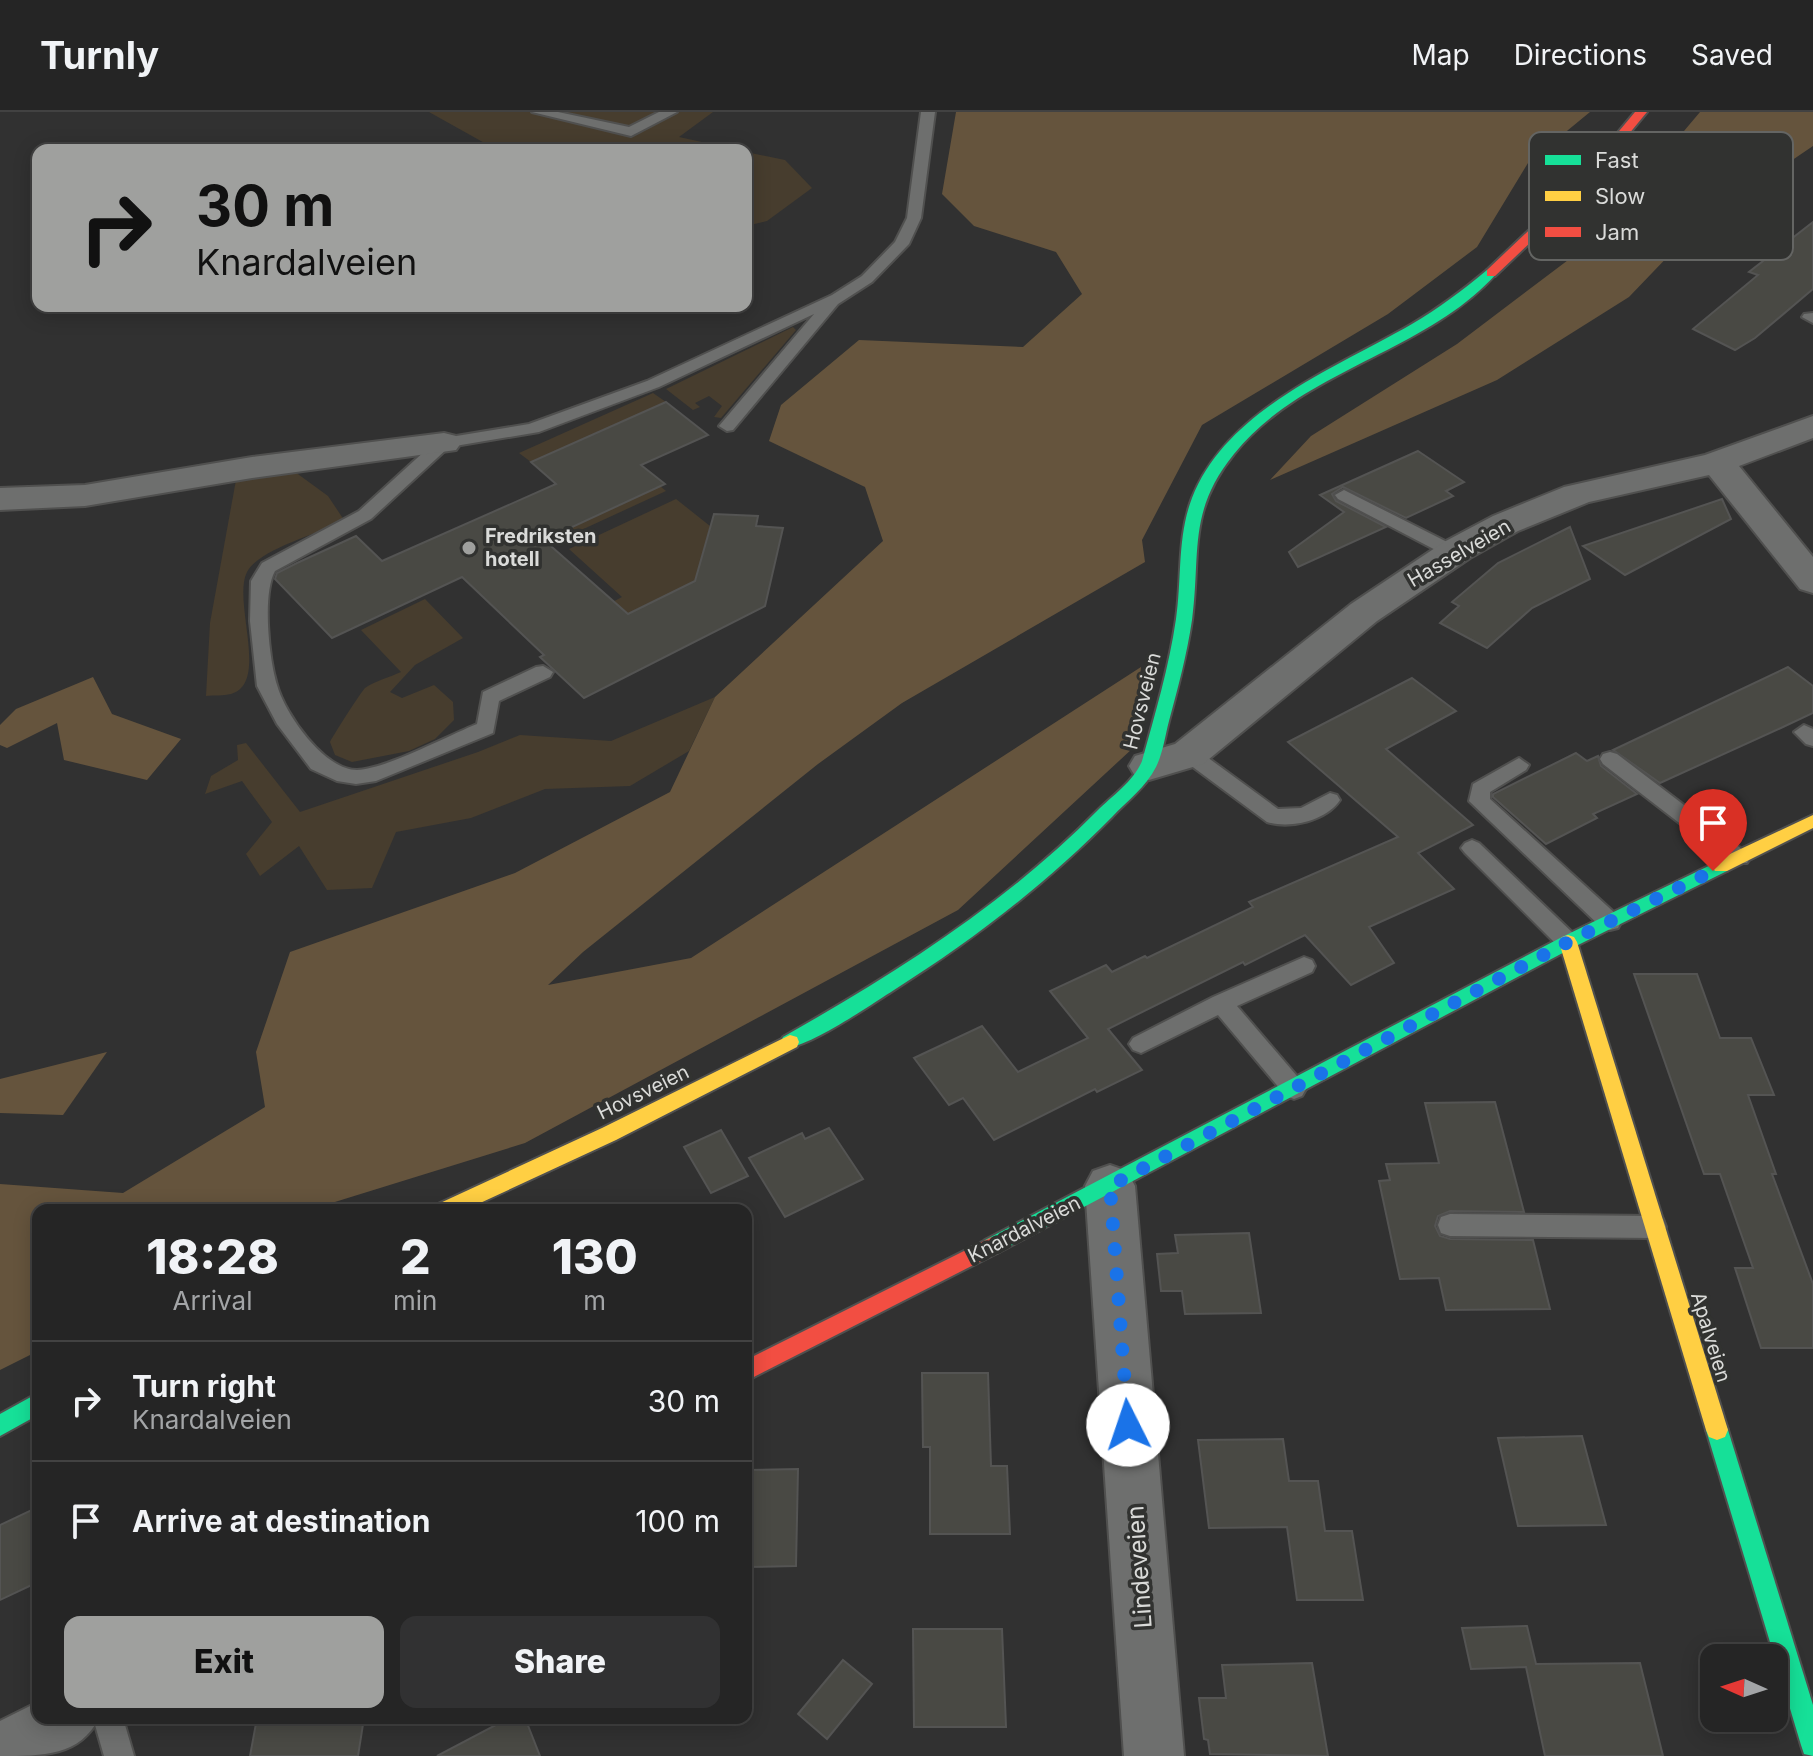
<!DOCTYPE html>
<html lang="en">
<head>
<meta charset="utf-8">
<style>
	body { margin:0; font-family:Inter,sans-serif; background:#313132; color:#f1f3f6; height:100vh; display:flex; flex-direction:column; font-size:30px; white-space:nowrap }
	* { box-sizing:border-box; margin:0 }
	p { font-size:26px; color:#a3a5a7 }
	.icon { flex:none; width:44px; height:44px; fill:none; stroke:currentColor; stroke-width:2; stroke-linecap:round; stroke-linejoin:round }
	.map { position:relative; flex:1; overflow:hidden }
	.sheet { position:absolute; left:32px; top:1092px; width:720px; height:520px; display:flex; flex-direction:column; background:#252525; border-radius:16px; box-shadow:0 4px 20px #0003,0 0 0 2px #424242 }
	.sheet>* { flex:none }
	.top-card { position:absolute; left:32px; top:32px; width:720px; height:168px; border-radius:16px; box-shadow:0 4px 20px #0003,0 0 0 2px #424242; background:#9fa09e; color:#111; overflow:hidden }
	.needle { width:52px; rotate:273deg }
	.buttons { position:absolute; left:1700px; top:1532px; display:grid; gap:16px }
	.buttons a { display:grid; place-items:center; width:88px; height:88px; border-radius:16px; background:#252525; box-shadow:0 4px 20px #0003,0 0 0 2px #424242; font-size:40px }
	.pin { position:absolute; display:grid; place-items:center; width:68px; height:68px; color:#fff; margin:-82px -34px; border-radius:50% 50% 50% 0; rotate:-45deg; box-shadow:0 0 8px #0007 }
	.pin .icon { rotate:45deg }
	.me { position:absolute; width:88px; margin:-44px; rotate:356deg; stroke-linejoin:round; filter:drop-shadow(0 0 6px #0008) }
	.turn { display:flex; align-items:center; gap:28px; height:168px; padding:0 32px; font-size:36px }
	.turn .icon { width:104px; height:104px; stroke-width:2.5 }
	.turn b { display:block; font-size:56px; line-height:68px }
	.eta { display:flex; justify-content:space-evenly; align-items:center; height:136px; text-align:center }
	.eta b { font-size:48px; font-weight:800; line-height:56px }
	.cta { display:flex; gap:16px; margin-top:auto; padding:16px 32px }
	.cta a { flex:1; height:92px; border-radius:16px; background:#9fa09e; color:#111; font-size:32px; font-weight:800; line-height:92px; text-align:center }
	.cta a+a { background:#313132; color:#f1f3f6 }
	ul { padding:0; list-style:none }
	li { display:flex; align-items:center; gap:24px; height:120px; padding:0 32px; border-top:2px solid #424242 }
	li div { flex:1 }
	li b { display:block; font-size:30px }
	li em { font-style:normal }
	header { display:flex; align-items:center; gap:48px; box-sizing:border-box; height:112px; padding:0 40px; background:#252525; border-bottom:2px solid #424242 }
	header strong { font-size:38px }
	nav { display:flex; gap:44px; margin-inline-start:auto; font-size:28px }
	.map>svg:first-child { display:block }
	.green { fill:#473d2e }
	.forest { fill:#65543d }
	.building { fill:#494944; stroke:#545453; stroke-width:2 }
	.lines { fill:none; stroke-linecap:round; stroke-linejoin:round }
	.lane-casing { stroke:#50504f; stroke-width:4 }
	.street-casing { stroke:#50504f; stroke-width:4 }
	.fast-casing { stroke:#50504f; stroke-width:4 }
	.slow-casing { stroke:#50504f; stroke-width:4 }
	.jam-casing { stroke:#50504f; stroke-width:4 }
	.lane { fill:#6e6f6e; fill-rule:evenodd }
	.street { fill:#6e6f6e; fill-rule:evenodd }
	.fast { fill:#16e098; fill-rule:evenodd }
	.slow { fill:#ffcf43; fill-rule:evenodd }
	.jam { fill:#f24e42; fill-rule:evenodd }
	.route { stroke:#1a73e8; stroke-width:14; stroke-dasharray:0 25.2 }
	.poi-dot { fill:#9fa09e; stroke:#313230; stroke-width:3 }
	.labels { text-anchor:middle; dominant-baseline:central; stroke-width:7; stroke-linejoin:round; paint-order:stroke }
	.poi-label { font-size:20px; font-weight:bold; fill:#dadbd9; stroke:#313230; text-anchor:start }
	.street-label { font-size:20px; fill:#dadbd9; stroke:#313230 }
	.near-street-label { font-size:24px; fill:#dadbd9; stroke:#313230 }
	.key { fill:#313230; stroke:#646563; stroke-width:2 }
	.key-label { font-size:22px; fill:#dadbd9 }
</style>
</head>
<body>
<header>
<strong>Turnly</strong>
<nav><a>Map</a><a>Directions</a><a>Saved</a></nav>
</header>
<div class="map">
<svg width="1813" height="1644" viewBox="0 0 1813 1644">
	<rect width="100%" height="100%" fill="#313131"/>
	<!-- green -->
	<g class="green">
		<path d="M429,0h284l-34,25 59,13h-241z"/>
		<path d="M746,40l39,8 27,28 -45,33 -21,5z"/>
		<path d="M793,215l3,3 -75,88 -7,-1 8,-11 -13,-10 -14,7 5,4 -7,3 -27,-21z"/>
		<path d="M653,281l13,9 -135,60 -12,-9z"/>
		<path d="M291,357l37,27 16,24c-26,15 -84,28 -97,52 -15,29 23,111 -16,122 -8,2 -17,1 -25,2l4,-73 26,-143z"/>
		<path d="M660,374l6,5 -167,77 -6,-5z"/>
		<path d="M676,387l34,27 -15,55 -96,47 -13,-12 36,-19 -53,-48z"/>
		<path d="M425,487l38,39 -48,27 -25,27 12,6 32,-13 19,17 1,18 -19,19 -26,12 -57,11 -17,-7 -5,-13c4,-8 31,-50 35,-54 10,-7 25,-11 36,-16l-40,-42z"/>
		<path d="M715,585l-26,54 -59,35 -85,3 -74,29 -75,14 -24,56 -45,2 -28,-44 -39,30 -14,-22 26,-32 -30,-41 -37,13 6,-18 27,-16 -1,-15 9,-2 54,69 178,-60 42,-17 91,6z"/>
	</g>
	<!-- forest -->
	<g class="forest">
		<path d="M956,0h634l-62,51 -51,84 -89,67 -186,111 -60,115 3,22 -243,141 -84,61 -235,188 -35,33 143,-27 450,-291 -8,81 -175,162 -433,233 -216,67h-271v141l-38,19v-186l123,9 142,-86 -9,-55 34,-100 225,-79 155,-81 45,-95 168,-156 -18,-54 -96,-46 12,-36 78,-65 164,7 59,-53 -26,-42 -82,-26 -32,-32z"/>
		<path d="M1700,0h113v34l-113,77 -71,74 -132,83 -227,100 41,-44 146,-92 131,-99z"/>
		<path d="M93,565l19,37 69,25 -34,41 -83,-20 -7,-37 -50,25 -7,-3v-20l16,-16z"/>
		<path d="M107,940l-44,63 -63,-2v-34z"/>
	</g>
	<!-- building -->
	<g class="building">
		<path d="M1813,110v67l-58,49 -20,12 -42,-21 65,-54 -9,-3z"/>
		<path d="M666,290l42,33 -67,30 24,19 -121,56 84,74 67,-33 19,-67 44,2 -2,10 27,2 -18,78 -181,92 -44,-41 4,-2 -82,-78 -130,61 -57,-59 2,-6 20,-10 59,-27 26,25 174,-77 -25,-22z"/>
		<path d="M1418,339l46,31 -18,9 7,5 -47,22 -63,-31 -11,7 4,7 50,26 -88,40 -9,-15 55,-40 -24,-17z"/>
		<path d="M1722,387l9,20 -106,56 -42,-29z"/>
		<path d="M1570,415l20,52 -58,29 -45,40 -47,-25 19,-17 -7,-4 46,-39z"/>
		<path d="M1788,555l25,19v27l-30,14 -123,56 -47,-33z"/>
		<path d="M1412,566l44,33 -70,38 87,76 -55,28 36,36 -85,38 25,36 -43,22 -46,-50 -60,30 -2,-3 -135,67 34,41 -45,22 -2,-3 -101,51 -31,-42 -14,7 -35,-47 68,-32 36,46 70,-34 -38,-47 56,-26 6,7 33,-16 2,2 106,-51 -4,-5 149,-65 -110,-95z"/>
		<path d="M1576,641l11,8 11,-5 3,10 36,28 -44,20 4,4 -51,26 -53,-47v-3z"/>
		<path d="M1634,862h63l23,64h31l23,57h-26l28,79h-4l41,110v64h-52l-26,-80h18l-33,-94h-16z"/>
		<path d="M1495,990l29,110 -74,-1 -12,5 -3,10 5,10 10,3 83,1 17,69 -104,1 -7,-32 -39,1 -21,-98 11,-1 -4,-16 53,-1 -14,-60z"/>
		<path d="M829,1016l34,51 -78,38 -36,-59 53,-25 3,6z"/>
		<path d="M721,1018l27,46 -37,17 -27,-46z"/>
		<path d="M1249,1121l12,80 -76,1 -3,-23h-21l-4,-37 21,-1 -3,-18z"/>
		<path d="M922,1261h66l3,93h16l3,68h-80v-87h-7z"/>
		<path d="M1582,1324l24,89 -88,1 -20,-88z"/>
		<path d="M1283,1327l6,42h29l7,50h27l11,69h-66l-10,-73 -78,1 -11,-88z"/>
		<path d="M798,1357l-2,97 -50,1v-97z"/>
		<path d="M38,1395v75l-38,18v-75z"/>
		<path d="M1527,1514l9,38 104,-1 23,93h-118l-19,-89 -55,2 -9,-41z"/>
		<path d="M913,1517h89l4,98h-92z"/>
		<path d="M843,1548l29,24 -45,55 -29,-25z"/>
		<path d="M1312,1551l16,93 -118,-2 -2,-14 -4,-1 -5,-41h27l-4,-33z"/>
		<path d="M257,1606h107l-6,38h-108z"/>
		<path d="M509,1606h16l15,38h-103z"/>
	</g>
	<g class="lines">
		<defs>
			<g id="lane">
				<path d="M532,0h26l71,15 30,-15h18l-46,24z"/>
				<path d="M921,0h14l-14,106 -12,26 -37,38 -34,22 -105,126 -6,1 -8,-5 95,-112 -155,73 -120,45 -90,15 -78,72 -96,52c-13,23 -6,88 2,114 8,29 47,85 80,85 29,-1 90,-34 120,-46l6,-32 53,-25 7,-1 10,6 -3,5 -51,24 -6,32 -117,48 -20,3 -19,-3 -26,-12 -34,-45 -20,-38 -7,-65 1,-40 11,-18 97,-52 79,-72 91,-15 118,-43 185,-86 30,-19 33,-34 12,-24z"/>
				<path d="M1813,201v10l-11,-6 2,-3z"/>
				<path d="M1344,378l115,58 3,4 -9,6 -6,-2 -109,-57 -3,-4z"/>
				<path d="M1804,613l9,4v17l-7,-2 -12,-12z"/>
				<path d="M1189,635l7,2 82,60 23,-1 29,-15 7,2 3,5c-14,21 -50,29 -73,22l-85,-63 -3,-5z"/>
				<path d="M1610,640l7,2 130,99 3,5 -3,5h-16l-128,-99 -3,-5 3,-5z"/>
				<path d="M1519,646l10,7 -3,5 -36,22v7l128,117 3,6 -3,6 -8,2 -8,-2 -133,-127 4,-17z"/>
				<path d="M1472,728l7,3 97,93 3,6 -3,6 -8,2 -8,-2 -95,-95 -4,-5 4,-5z"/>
				<path d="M1304,845l8,3 3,6 -3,6 -75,34 65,76 4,7 -4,7 -8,3 -8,-3 -68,-81 -77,38 -8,-3 -4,-6 4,-6 80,-41z"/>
				<path d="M1450,1102l204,2 9,3 3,8 -3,8 -9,3 -204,-2 -9,-3 -3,-8 3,-8z"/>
				<path d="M93,1606h30l11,38h-30z"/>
			</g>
			<g id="street">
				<path d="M1813,304v22l-74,28 74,91v36l-13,-4 -91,-114 -120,27 -71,29 -48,27 -93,63 -174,143 -54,16 -14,-4 -6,-10 6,-10 40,-12 176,-140 93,-62 49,-26 71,-29 141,-32z"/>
				<path d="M444,321l12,3 5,7 -5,7 -204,28 -167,28 -85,4v-22l85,-3 167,-28z"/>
				<path d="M1110,1053l17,6 8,15 49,570h-60l-39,-570 8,-15z"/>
				<path d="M38,1590v16h61c-19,38 -56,38 -99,38v-35z"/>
			</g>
			<g id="fast">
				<path d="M1487,158l10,3c-71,80 -195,96 -263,181 -47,58 -33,99 -42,166 -5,34 -14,68 -23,101 -4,15 -6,32 -13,46 -10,20 -29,34 -44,50 -66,67 -139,123 -218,173 -19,12 -93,63 -111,57l-2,-5 2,-5c113,-64 222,-133 314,-226 15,-15 37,-30 45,-50 13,-47 27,-94 34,-142 6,-40 1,-82 16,-121 35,-89 144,-130 220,-174 27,-16 51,-34 75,-54z"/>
				<path d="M1721,748l6,1 3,5 -3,5 -153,76 -575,305 -7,3 -7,-3 -3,-6 3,-6 577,-303z"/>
				<path d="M38,1281v22l-38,21v-22z"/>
				<path d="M1717,1308l8,3 3,7 85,275v51l-9,-2 -3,-9 -95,-315 3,-7z"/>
			</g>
			<g id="slow">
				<path d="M1813,703v13l-86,43h-12l-3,-5 3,-5z"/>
				<path d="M1568,823l6,2 3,5 151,488 -3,7 -8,3 -8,-3 -3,-7 -147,-488 3,-5z"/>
				<path d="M790,923l7,2 2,5 -2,5 -181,93 -151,70h-30l3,-6 164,-76z"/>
			</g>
			<g id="jam">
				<path d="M1635,0h12l-75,91 -77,73h-8v-6l77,-73z"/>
				<path d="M992,1125l7,3 3,6 -3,6 -253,129v-21z"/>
			</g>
		</defs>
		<!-- lane casing -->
		<use href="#lane" class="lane-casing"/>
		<!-- street casing -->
		<use href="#street" class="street-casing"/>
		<!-- fast casing -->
		<use href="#fast" class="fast-casing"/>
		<!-- slow casing -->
		<use href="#slow" class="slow-casing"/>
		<!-- jam casing -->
		<use href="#jam" class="jam-casing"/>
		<!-- lane -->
		<use href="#lane" class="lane"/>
		<!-- street -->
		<use href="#street" class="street"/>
		<!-- fast -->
		<use href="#fast" class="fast"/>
		<!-- slow -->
		<use href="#slow" class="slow"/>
		<!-- jam -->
		<use href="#jam" class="jam"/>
	</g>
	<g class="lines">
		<!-- route -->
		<path class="route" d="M1128,1313l-18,-239 458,-244 145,-71"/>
	</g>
	<!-- markers -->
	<circle class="poi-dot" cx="469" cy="436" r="8"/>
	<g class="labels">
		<!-- poi labels -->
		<g class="poi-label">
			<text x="485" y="424">Fredriksten<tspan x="485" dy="23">hotell</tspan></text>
		</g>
		<!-- street labels -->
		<g class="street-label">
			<text transform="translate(1459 441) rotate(-30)">Hasselveien</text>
			<text transform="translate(1142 589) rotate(-76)">Hovsveien</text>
			<text transform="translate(643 980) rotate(-26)">Hovsveien</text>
			<text transform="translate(1024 1117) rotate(-27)">Knardalveien</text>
			<text transform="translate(1711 1225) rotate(73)">Apalveien</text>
		</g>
		<!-- near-street labels -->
		<g class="near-street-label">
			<text transform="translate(1139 1455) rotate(-94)">Lindeveien</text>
		</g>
	</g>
	<!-- legend -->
	<rect x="1529" y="20" width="264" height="128" rx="12" class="key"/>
	<rect x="1545" y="43" width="36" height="10" fill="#16e098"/>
	<rect x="1545" y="79" width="36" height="10" fill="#ffcf43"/>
	<rect x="1545" y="115" width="36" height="10" fill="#f24e42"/>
	<g class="key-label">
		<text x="1595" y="56">Fast</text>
		<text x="1595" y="92">Slow</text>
		<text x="1595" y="128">Jam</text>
	</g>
</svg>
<div class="buttons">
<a><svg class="needle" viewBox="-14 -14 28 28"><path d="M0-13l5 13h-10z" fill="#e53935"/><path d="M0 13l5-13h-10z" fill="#a3a5a7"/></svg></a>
</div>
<div class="pin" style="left:1713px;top:759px;background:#d93025"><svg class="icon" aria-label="arrive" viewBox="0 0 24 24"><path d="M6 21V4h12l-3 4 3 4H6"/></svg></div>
<svg class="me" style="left:1128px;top:1313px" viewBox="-20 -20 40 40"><circle r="19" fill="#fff"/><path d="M0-13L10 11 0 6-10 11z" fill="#1a73e8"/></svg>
<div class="top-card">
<div class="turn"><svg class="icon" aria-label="right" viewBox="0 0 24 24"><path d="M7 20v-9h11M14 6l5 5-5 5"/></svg><div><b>30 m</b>Knardalveien</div></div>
</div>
<section class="sheet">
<div class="eta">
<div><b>18:28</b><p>Arrival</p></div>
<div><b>2</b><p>min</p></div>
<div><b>130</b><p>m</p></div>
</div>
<ul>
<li><svg class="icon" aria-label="right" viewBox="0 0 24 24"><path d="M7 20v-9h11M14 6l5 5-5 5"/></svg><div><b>Turn right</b><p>Knardalveien</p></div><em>30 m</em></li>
<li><svg class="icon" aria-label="arrive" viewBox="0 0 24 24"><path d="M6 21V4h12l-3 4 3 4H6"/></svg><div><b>Arrive at destination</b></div><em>100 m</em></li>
</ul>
<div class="cta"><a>Exit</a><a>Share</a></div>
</section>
</div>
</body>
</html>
